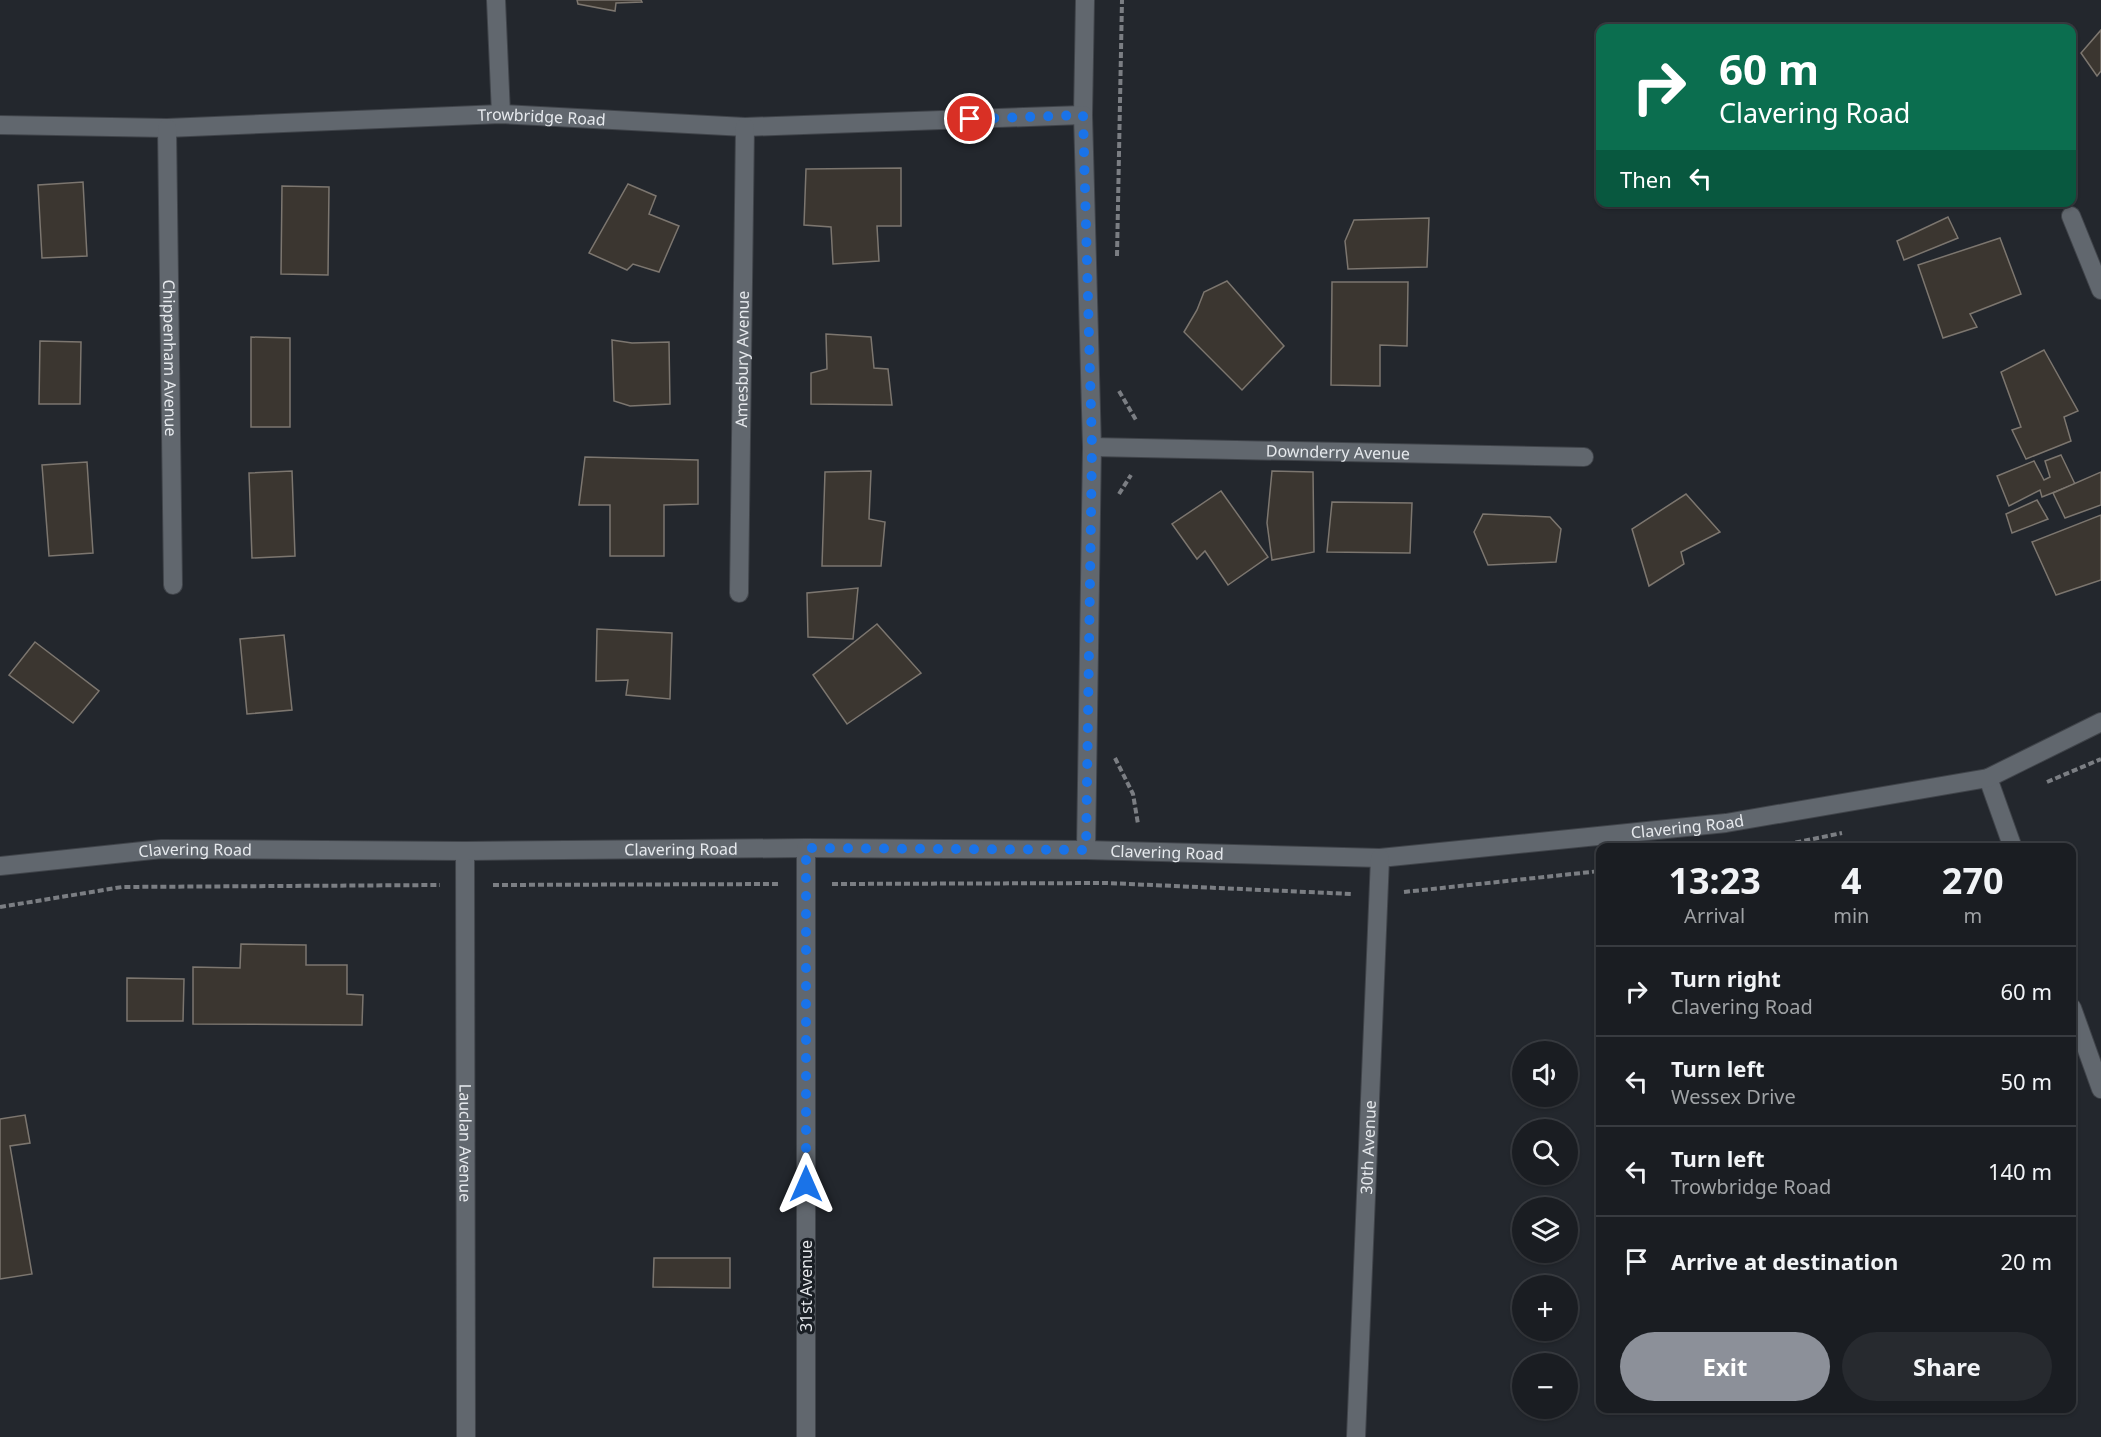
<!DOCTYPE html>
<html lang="en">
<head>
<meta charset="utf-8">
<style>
	body { margin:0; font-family:"Noto Sans",sans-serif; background:#272a2f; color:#f1f3f6; height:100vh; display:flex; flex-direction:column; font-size:22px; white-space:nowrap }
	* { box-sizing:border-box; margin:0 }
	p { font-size:20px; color:#9fa2a5 }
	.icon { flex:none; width:33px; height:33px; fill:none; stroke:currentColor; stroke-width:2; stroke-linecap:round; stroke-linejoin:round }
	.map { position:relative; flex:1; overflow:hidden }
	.panel { position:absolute; left:1596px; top:843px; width:480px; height:570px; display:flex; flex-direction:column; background:#1a1d22; border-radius:12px; box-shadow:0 2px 4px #0004,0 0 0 2px #383b40 }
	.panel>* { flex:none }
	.guide { position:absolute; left:1596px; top:24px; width:480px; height:183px; border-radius:12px; box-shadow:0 2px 4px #0004,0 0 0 2px #383b40; background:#0b6e4f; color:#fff; overflow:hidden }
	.buttons { position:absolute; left:1512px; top:1041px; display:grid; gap:12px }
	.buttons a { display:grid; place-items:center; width:66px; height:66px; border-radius:50%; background:#1a1d22; box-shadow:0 2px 4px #0004,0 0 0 2px #383b40; font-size:30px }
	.pin { position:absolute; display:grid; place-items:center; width:51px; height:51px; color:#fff; margin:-26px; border:3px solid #fff; border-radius:50%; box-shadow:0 2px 6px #0007 }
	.me { position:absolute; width:66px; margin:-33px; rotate:0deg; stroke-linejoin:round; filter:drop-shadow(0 0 4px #0008) }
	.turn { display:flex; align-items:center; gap:21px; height:126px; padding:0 24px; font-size:27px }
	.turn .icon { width:78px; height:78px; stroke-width:2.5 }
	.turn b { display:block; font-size:42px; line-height:51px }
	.then { display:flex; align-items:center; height:57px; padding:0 24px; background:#0003; gap:12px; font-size:22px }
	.eta { display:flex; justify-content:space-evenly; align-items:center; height:102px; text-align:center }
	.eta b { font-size:36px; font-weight:700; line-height:42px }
	.cta { display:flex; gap:12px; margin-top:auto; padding:12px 24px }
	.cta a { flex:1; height:69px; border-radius:36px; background:#8c9099; color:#fff; font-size:24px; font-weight:700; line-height:69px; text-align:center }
	.cta a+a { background:#272a2f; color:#f1f3f6 }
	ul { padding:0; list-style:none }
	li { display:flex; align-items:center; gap:18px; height:90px; padding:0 24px; border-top:2px solid #383b40 }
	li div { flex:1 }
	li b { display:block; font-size:22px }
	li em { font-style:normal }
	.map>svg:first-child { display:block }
	.building { fill:#3b3630; stroke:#7c766f; stroke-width:1.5 }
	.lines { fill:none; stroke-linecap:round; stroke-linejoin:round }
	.minor-casing { stroke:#40444a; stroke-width:20 }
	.path { stroke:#7b7e83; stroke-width:4; stroke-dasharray:6 3; stroke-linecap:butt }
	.minor { stroke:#61676e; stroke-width:18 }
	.route { stroke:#1a73e8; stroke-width:10; stroke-dasharray:0 18 }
	.labels { text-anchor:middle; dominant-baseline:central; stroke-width:6; stroke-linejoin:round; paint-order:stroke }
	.street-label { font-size:16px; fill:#e6e9ed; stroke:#191e24 }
</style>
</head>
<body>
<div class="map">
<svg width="2101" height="1437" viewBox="0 0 2101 1437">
	<rect width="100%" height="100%" fill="#23272d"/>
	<!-- building -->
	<g class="building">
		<path d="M577,0h64l1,2 -26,1 -1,8 -37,-7z"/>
		<path d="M2101,30v41l-4,5 -16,-23z"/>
		<path d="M901,168v58h-24l2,35 -46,3 -2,-37 -27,-2 2,-56z"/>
		<path d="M83,182l4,74 -45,2 -4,-73z"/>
		<path d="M628,184l28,12 -7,18 30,12 -20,46 -26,-8 -6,6 -38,-17z"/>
		<path d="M282,186l47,1 -1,88 -47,-1z"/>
		<path d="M1948,217l10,21 -54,22 -7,-19z"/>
		<path d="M1429,218l-2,49 -79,2 -3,-28 9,-21z"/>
		<path d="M2000,238l21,56 -51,20 7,13 -34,11 -25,-73z"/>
		<path d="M1227,281l57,65 -42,44 -58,-58 13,-22 7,-18z"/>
		<path d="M1332,282h76l-1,64 -27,-1v41l-49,-1z"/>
		<path d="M826,334l45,3 3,31 14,1 4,36 -81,-1v-31l16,-4z"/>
		<path d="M251,337l39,1v89h-39z"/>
		<path d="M612,340l20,3 37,-1 1,62 -40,2 -16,-5z"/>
		<path d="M40,341l41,1 -1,62h-41z"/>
		<path d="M2044,350l34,61 -14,6 7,24 -45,18 -14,-29 9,-3 -20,-55z"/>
		<path d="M2061,455l14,29 -33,13 -2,-7 -31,16 -12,-30 37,-15 10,19 6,-3 -5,-16z"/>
		<path d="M585,457l113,3v44l-34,1v51h-54v-51h-31z"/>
		<path d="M87,462l6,91 -44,3 -7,-91z"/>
		<path d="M292,471l3,85 -43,2 -3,-85z"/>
		<path d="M871,471l-2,48 16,3 -4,44h-59l3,-94z"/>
		<path d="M1272,471l41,1 1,80 -42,8 -5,-37z"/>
		<path d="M2101,472v33l-36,13 -12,-25z"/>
		<path d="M1221,491l47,66 -40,28 -23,-34 -8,8 -25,-35z"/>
		<path d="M1686,494l34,38 -39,20 3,12 -35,22 -17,-57z"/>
		<path d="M2037,500l11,19 -36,14 -6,-19z"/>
		<path d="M1332,502l80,1 -2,50 -83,-1z"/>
		<path d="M1483,514l67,3 11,12 -5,33 -68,3 -14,-33z"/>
		<path d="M2101,515v65l-45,15 -24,-53z"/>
		<path d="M858,588l-5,51 -45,-2 -1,-44z"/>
		<path d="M877,624l44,49 -74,51 -34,-49z"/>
		<path d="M597,629l75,4 -2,66 -44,-4 2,-15 -32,1z"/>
		<path d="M284,635l8,75 -45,4 -7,-75z"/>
		<path d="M35,642l64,49 -26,32 -64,-48z"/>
		<path d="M241,944l65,1v20h41v29l16,1 -1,30 -169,-1v-57l47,1z"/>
		<path d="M127,978l57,1 -1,42h-56z"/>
		<path d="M25,1115l5,28 -20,3 22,128 -32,5v-160z"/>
		<path d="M654,1258h76v30l-77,-1z"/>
	</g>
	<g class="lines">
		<defs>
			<g id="minor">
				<path d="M496,0l5,114"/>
				<path d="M1085,0l-2,115 9,332 -6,403"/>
				<path id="s1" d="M0,125l167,3 334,-14 244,13 338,-12"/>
				<path id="s2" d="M167,128l6,457"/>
				<path d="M2071,216l30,74"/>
				<path id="s3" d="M1092,447l492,10"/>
				<path id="s4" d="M739,593l6,-466"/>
				<path d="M1988,778l25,70"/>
				<path id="s5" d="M465,851l1,586"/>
				<path id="s6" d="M0,866l162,-17 303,2 341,-3 280,2 294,8 346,-35 262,-45 113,-56"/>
				<path d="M2072,1008l29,81"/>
				<path d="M806,1437v-589"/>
				<path id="s7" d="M1356,1437l24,-579"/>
			</g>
		</defs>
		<!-- minor casing -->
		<use href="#minor" class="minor-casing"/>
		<!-- path -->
		<g class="path">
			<path d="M1117,256l5,-256"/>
			<path d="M1119,391l17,29"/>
			<path d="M1119,494l12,-19"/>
			<path d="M1115,758l18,36 5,30"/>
			<path d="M2047,782l54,-23"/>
			<path d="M1769,848l73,-15"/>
			<path d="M832,884l275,-1 245,11"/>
			<path d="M493,885l286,-1"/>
			<path d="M1404,892l196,-21"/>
			<path d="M0,907l122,-20 318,-2"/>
		</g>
		<!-- minor -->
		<use href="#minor" class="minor"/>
	</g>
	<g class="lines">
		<!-- route -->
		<path class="route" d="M806,1184v-336l280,2 6,-403 -9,-332 -113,4"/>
	</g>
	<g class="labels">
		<!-- street labels -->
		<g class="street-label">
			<text stroke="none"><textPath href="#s1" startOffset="542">Trowbridge Road</textPath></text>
			<text stroke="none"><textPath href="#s2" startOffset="230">Chippenham Avenue</textPath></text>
			<text stroke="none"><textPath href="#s4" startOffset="234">Amesbury Avenue</textPath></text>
			<text stroke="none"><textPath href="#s3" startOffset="246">Downderry Avenue</textPath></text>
			<text stroke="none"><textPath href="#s6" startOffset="1690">Clavering Road</textPath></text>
			<text stroke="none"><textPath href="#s6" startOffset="682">Clavering Road</textPath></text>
			<text stroke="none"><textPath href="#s6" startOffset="196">Clavering Road</textPath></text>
			<text stroke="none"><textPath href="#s6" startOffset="1168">Clavering Road</textPath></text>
			<text stroke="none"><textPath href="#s5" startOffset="292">Lauclan Avenue</textPath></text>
			<text stroke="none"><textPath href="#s7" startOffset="290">30th Avenue</textPath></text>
			<text transform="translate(806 1286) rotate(-90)">31st Avenue</text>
		</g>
	</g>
</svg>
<div class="buttons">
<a><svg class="icon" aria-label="sound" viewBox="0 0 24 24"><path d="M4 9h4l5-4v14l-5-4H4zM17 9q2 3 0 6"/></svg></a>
<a><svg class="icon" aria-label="search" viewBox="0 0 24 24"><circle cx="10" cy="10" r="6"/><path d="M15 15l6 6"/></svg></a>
<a><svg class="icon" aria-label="layers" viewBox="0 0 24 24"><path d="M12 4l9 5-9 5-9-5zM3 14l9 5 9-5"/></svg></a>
<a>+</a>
<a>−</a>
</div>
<div class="pin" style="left:970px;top:119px;background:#d93025"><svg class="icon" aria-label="arrive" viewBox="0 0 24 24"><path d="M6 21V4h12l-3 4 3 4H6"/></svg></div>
<svg class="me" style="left:806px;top:1184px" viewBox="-20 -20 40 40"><path d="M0-17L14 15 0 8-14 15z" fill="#1a73e8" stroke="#fff" stroke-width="4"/></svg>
<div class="guide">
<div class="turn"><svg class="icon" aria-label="right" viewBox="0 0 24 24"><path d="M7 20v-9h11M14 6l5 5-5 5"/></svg><div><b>60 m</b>Clavering Road</div></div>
<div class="then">Then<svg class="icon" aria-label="left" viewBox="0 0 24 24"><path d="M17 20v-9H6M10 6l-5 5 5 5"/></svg></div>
</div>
<section class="panel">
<div class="eta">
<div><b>13:23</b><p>Arrival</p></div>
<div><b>4</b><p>min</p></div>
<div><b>270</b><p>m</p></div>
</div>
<ul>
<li><svg class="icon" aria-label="right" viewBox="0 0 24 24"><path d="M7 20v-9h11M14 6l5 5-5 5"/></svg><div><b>Turn right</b><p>Clavering Road</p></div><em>60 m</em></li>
<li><svg class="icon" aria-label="left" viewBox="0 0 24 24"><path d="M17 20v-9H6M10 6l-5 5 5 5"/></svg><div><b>Turn left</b><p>Wessex Drive</p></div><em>50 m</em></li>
<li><svg class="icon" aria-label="left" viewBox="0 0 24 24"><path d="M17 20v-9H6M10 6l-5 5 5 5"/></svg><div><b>Turn left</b><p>Trowbridge Road</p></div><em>140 m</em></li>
<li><svg class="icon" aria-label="arrive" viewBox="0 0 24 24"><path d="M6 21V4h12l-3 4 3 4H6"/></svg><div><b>Arrive at destination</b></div><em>20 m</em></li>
</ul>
<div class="cta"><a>Exit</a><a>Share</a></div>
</section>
</div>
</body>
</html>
